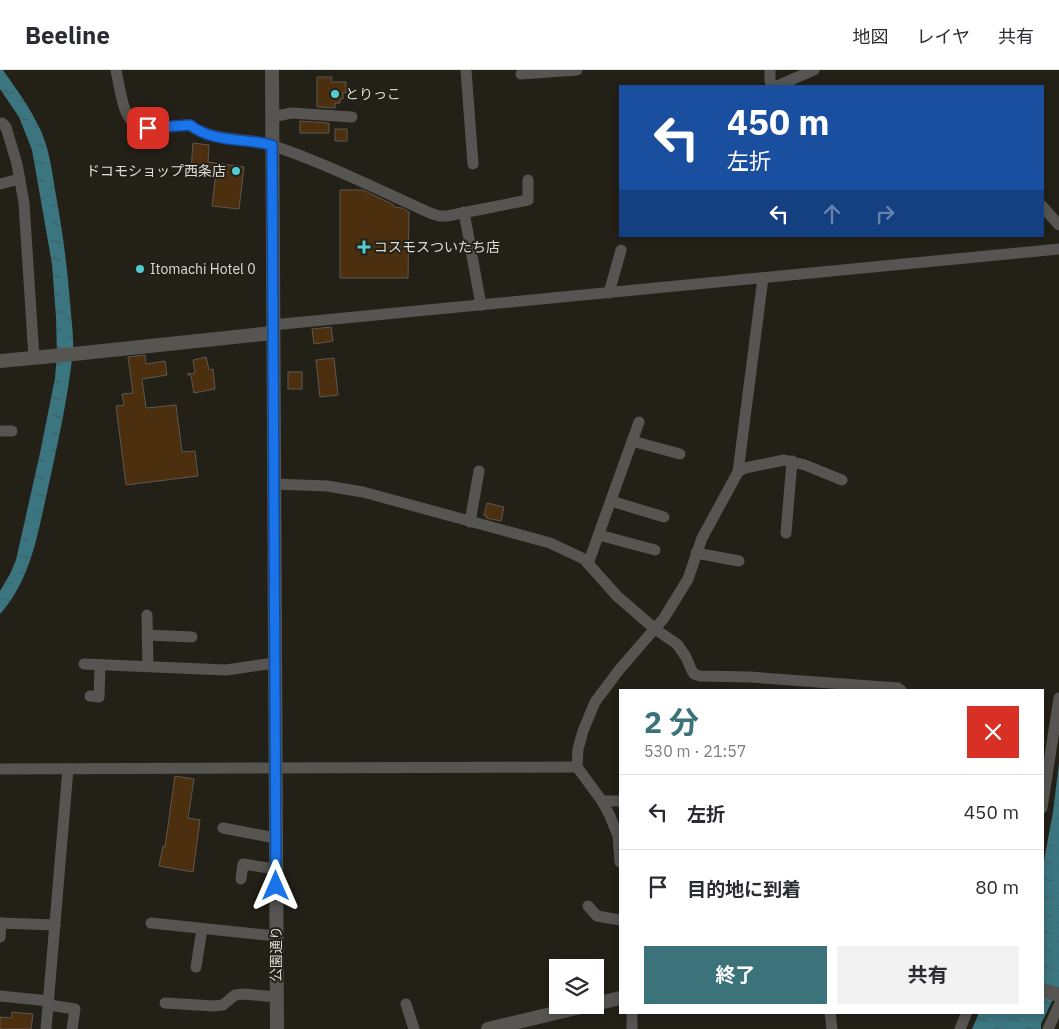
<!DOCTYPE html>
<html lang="ja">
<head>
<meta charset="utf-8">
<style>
	body { margin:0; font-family:"IBM Plex Sans","Noto Sans JP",sans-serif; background:#f2f2f3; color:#2b2b33; height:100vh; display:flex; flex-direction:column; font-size:19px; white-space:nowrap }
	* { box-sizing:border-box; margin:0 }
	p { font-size:16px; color:#7c7c81 }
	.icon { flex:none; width:28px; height:28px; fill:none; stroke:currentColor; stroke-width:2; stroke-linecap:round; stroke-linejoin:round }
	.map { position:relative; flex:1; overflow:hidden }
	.panel { position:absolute; left:619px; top:619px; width:425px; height:325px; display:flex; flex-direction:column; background:#fff; border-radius:0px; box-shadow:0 2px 8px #0003 }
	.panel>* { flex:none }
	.top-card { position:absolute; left:619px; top:15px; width:425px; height:152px; border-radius:0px; box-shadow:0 2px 8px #0003; background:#1a4fa0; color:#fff; overflow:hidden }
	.tools { position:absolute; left:549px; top:889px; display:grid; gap:10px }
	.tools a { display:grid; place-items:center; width:55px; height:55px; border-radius:0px; background:#fff; box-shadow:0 2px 8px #0003; font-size:25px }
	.pin { position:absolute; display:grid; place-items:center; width:42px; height:42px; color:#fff; margin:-21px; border-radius:10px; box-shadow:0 2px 8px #0006 }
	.me { position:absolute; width:55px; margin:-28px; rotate:0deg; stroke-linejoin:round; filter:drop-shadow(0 0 4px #0008) }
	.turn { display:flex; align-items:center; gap:18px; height:105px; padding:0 25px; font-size:22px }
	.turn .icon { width:65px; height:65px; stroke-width:2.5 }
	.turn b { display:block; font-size:35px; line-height:42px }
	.lanes { display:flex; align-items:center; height:48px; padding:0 25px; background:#0003; justify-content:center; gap:25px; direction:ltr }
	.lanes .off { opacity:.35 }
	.round { display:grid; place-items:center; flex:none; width:52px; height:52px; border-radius:0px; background:#f2f2f3 }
	.overview { display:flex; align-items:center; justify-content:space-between; height:85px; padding:0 25px }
	h1 { font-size:30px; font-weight:700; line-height:38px; color:#3c737a }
	.cta { display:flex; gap:10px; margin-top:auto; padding:10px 25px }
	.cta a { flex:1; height:58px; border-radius:0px; background:#3c737a; color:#fff; font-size:20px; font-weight:700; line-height:58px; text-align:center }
	.cta a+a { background:#f2f2f3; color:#2b2b33 }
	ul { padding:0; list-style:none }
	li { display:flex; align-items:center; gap:15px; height:75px; padding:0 25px; border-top:1px solid #e1e1e2 }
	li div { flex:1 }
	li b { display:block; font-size:19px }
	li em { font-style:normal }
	header { display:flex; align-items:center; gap:30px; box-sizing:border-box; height:70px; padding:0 25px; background:#fff; border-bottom:1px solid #e1e1e2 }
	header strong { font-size:24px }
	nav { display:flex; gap:28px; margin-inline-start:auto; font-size:18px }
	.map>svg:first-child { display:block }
	.water { fill:url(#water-ripples) }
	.building { fill:#4c2f0e; stroke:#5e5750 }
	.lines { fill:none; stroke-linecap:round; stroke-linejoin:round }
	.minor { stroke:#565551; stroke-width:11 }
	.tertiary { stroke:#565551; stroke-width:14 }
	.route-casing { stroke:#114b97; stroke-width:12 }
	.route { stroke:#1a73e8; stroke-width:9 }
	.poi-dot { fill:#51ccd1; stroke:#232018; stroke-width:2 }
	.labels { text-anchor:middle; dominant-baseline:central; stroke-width:4; stroke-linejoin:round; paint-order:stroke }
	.poi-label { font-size:14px; fill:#dfdcd7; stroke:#232018; text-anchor:start }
	.street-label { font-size:14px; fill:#dfdcd7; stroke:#232018 }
</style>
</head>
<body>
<header>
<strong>Beeline</strong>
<nav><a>地図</a><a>レイヤ</a><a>共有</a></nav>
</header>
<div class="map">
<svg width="1059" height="959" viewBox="0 0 1059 959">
	<defs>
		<pattern id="water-ripples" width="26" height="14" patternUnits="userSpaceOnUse" patternTransform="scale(1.25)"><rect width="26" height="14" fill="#3b7580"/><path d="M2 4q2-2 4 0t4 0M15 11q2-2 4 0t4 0" fill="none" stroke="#3f5e63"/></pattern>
	</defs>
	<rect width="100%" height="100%" fill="#232018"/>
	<!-- water -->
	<g class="water">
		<path d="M0,0h3c14,20 28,39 38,61 8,18 11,39 14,59 7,37 12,74 15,112 1,16 4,33 3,49 -5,46 -15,92 -25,137 -10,44 -17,92 -48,126v-23l10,-17 6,-14 24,-107 15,-75 2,-24 -1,-37 -4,-53 -20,-114 -13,-33 -19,-28z"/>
		<path d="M1059,693v224l-18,37v5h-69l7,-16 63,-1 1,-146 10,-54z"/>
	</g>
	<!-- building -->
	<g class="building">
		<path d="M317,7h15l-1,5h15v11l-3,-1v7h-3v4h-5v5l-18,-1z"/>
		<path d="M300,51l29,2v10h-29z"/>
		<rect x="335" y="59" width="12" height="12"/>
		<path d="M193,73l16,2 -1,17 36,5 -5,42 -27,-3 4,-34 -25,-2z"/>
		<path d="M340,120h23l31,15v2l8,1 7,4 -1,66h-68z"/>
		<path d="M331,257l2,14 -19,3 -2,-15z"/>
		<path d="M145,285l1,9 19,-3 2,14 -25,4 4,29 30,-3 6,47 13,-1 3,25 -72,9 -10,-79 8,-1 -2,-11 11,-1 -5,-36z"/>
		<path d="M206,287l3,13 4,-1 2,20 -21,4 -3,-17 -4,-2 8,-1 -2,-13z"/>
		<path d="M334,288l4,37 -18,2 -4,-37z"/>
		<rect x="288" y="302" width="14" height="17"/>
		<path d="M487,433l17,4 -3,14 -15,-3 1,-2 -3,-1z"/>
		<path d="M175,706l19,3 -6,39 12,2 -7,52 -34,-6 4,-20 2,1z"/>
		<path d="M12,942l21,2 -2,15h-31v-12l11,1z"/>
	</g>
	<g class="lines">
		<!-- minor -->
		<g class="minor">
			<path d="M116,0c12,63 11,60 74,55 23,18 54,11 81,20 54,18 106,44 159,68l9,3h8l81,-16v-20"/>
			<path d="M466,0l7,94"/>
			<path d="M770,0v11l3,5"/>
			<path d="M521,4l56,-4"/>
			<path d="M777,16l37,-16"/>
			<path d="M272,47l19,-4 61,4"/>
			<path d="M0,54l2,-1 4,4 11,37 7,39 10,155"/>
			<path d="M0,114l20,-5"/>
			<path d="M1042,136l17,19"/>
			<path d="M464,142l17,93"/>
			<path d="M609,223l12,-43"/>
			<path d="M272,255l787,-76"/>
			<path d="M0,361h12"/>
			<path d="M632,371l48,13"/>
			<path d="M738,402l7,-4 39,-8 21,5 37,15"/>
			<path d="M273,414l54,2 36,6 187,51 34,16 33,37 38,33 22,15 9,13 5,12 3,5 6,2 50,1 148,11 3,2"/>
			<path d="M611,431l53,16"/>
			<path d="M470,452l9,-51"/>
			<path d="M786,463l6,-72"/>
			<path d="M599,465l56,15"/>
			<path d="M696,483l43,8"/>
			<path d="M588,494l51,-142"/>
			<path d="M147,545l1,51"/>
			<path d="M147,565l45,2"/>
			<path d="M84,594l142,6 48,-7"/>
			<path d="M90,626l9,1 1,-32"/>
			<path d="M0,699l577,-2"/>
			<path d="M602,731h18"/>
			<path d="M1042,738l17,-110"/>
			<path d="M223,758l52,10"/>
			<path d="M620,792l-2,-26 -8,-20 -8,-15 -25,-34 1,-18 5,-18 12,-29 24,-32 45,-52 24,-39 14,-41 36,-66 25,-194"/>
			<path d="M241,809l2,-15 32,5"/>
			<path d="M588,836l9,10 23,4"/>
			<path d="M0,853l55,2"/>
			<path d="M151,853l125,13"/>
			<path d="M0,867l1,-14"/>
			<path d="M196,897l6,-38"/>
			<path d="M0,926l49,5"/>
			<path d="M165,933l49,3 9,-1 12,-10 9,-1 32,3"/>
			<path d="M406,934l8,25"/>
			<path d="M49,935l26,4 -3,20"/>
			<path d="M632,942v17"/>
			<path d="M830,942l2,17"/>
			<path d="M46,959l22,-260"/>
			<path d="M960,959l7,-17"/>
			<path d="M1048,959l11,-24"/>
		</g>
		<!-- tertiary -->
		<g class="tertiary">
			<path d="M272,0l5,959"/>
			<path d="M0,291l74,-7 198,-21"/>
			<path d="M1042,920l17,5"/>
			<path d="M595,934l25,-6"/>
			<path d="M488,959l101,-24"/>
		</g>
	</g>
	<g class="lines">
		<defs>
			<path id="route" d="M148,58l42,-3c23,18 55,13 82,20l4,741"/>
		</defs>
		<!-- route casing -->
		<use href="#route" class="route-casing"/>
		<!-- route -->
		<use href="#route" class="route"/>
	</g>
	<!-- markers -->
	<g class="poi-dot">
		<circle cx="335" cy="24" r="5"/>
		<circle cx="236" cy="101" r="5"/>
		<path d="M361.5 169.5h5v5h5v5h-5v5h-5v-5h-5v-5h5z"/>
		<circle cx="140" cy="199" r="5"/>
	</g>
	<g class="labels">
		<!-- poi labels -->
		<g class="poi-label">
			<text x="345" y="24">とりっこ</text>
			<text x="226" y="101" text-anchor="end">ドコモショップ西条店</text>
			<text x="374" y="177">コスモスついたち店</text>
			<text x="150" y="199">Itomachi Hotel 0</text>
		</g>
		<!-- street labels -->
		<g class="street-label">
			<text transform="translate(276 884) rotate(-90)">公園通り</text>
		</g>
	</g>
</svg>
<div class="tools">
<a><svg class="icon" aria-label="layers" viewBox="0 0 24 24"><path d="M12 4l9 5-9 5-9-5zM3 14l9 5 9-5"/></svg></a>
</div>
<div class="pin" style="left:148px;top:58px;background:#d93025"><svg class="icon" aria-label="arrive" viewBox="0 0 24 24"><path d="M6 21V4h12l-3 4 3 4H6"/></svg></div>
<svg class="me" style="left:276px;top:816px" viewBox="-20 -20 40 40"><path d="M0-17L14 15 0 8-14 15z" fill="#1a73e8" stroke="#fff" stroke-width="4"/></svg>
<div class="top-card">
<div class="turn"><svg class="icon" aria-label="left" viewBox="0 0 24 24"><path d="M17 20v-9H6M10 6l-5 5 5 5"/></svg><div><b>450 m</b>左折</div></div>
<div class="lanes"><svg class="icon" aria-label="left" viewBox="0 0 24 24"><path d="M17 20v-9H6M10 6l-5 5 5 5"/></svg><svg class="icon off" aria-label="ahead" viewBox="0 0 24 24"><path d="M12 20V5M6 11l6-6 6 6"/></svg><svg class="icon off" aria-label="right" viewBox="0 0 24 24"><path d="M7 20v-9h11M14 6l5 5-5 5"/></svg></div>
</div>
<section class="panel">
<div class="overview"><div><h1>2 分</h1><p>530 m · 21:57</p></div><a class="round" style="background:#d93025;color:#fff"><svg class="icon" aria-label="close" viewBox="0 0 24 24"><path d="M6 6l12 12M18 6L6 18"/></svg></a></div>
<ul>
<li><svg class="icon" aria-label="left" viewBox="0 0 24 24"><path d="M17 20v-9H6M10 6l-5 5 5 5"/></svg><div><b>左折</b></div><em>450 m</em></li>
<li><svg class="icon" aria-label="arrive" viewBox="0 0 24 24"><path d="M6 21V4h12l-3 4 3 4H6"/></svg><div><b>目的地に到着</b></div><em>80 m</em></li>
</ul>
<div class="cta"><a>終了</a><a>共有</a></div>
</section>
</div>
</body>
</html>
